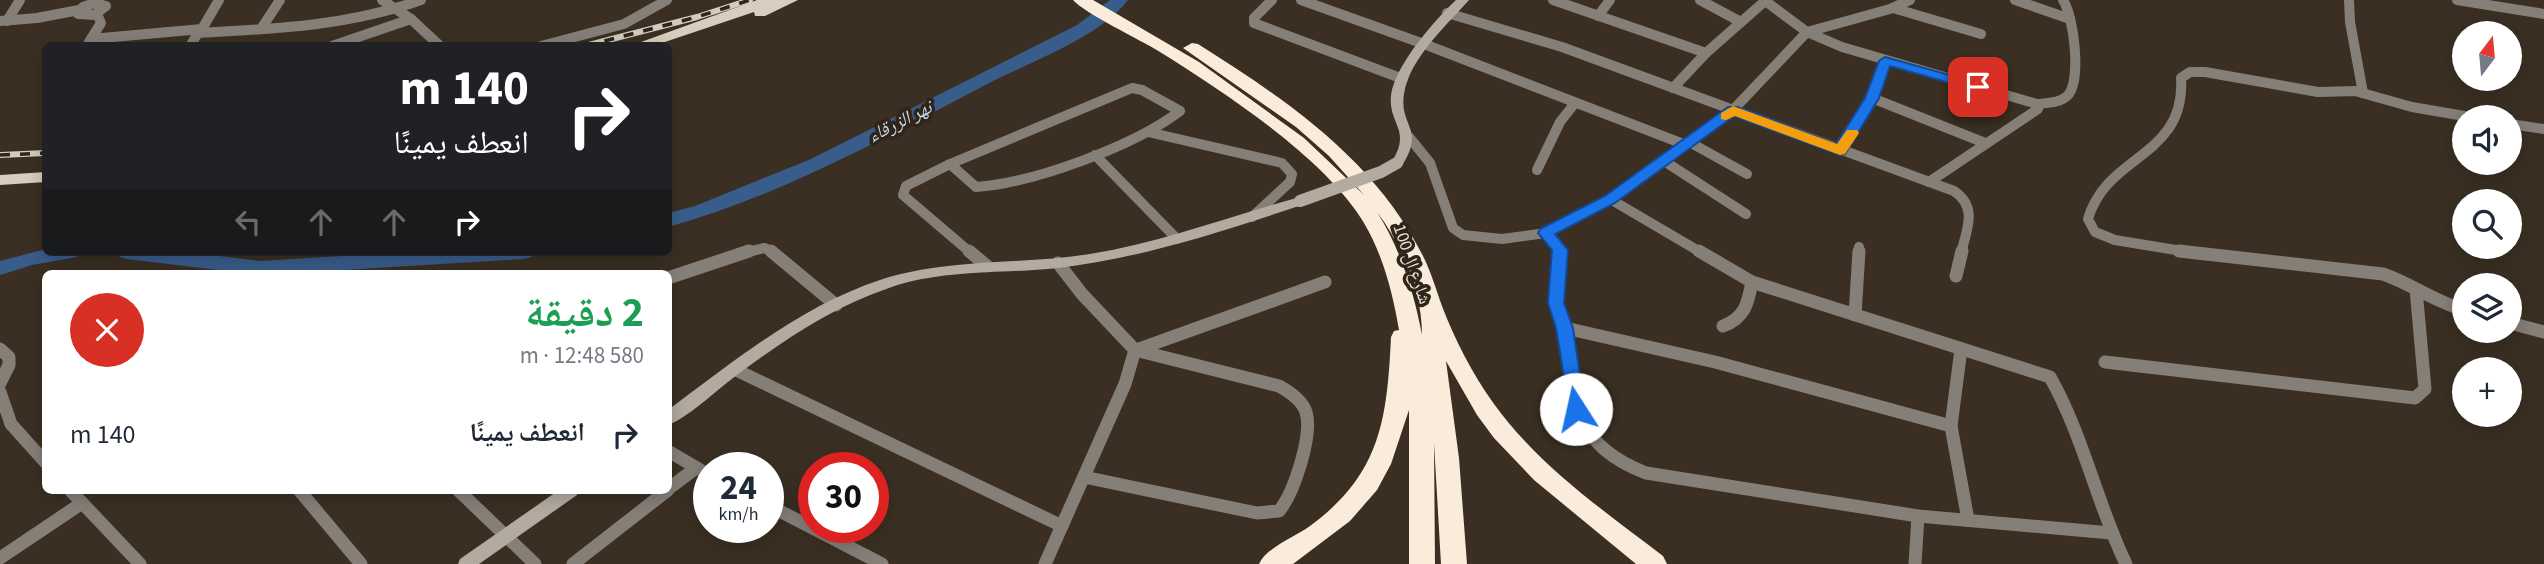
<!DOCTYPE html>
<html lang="ar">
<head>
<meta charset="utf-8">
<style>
	body { margin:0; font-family:"Source Sans 3","Noto Naskh Arabic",sans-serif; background:#f6f6f7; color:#1f2937; direction:rtl; height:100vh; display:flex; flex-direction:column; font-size:26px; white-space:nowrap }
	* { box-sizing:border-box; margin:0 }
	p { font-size:23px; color:#747a83 }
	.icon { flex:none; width:38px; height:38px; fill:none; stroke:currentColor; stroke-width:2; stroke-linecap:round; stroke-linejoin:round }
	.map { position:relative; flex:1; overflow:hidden; direction:ltr }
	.panel { position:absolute; left:42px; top:270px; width:630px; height:224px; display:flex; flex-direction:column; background:#fff; border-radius:10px; box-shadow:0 4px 18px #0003; direction:rtl }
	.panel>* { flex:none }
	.banner { position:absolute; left:42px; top:42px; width:630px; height:214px; border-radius:10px; box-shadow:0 4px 18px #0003; direction:rtl; background:#202124; color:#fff; overflow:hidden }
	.needle { width:46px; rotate:16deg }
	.controls { position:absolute; left:2452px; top:21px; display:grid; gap:14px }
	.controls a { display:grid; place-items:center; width:70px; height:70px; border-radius:50%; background:#fff; box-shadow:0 4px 18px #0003; font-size:35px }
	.speed { position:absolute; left:693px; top:452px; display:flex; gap:14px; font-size:35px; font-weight:700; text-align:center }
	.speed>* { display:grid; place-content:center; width:91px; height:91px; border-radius:50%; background:#fff; box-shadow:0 4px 18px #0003; line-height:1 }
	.speed small { font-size:18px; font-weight:400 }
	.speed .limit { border:10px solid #d22; background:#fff; color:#111 }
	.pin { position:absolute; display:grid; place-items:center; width:60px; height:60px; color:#fff; margin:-30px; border-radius:14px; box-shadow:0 4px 10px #0006 }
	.me { position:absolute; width:77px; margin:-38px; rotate:350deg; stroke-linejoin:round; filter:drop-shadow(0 0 5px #0008) }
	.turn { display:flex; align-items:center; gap:24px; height:147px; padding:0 28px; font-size:32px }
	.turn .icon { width:91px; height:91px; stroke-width:2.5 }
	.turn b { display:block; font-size:49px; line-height:60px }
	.lanes { display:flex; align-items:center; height:66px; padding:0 28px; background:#0003; justify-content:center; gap:35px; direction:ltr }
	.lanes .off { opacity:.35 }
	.round { display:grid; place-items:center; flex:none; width:74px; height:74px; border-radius:37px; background:#f6f6f7 }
	.head { display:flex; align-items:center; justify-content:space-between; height:119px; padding:0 28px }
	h1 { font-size:42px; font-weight:700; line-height:52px; color:#1e9e55 }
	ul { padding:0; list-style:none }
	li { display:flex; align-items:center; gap:21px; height:91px; padding:0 28px }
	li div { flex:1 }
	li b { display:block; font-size:26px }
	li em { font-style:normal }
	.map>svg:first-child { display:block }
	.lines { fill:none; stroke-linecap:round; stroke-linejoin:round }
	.river { fill:#395d8b; fill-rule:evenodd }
	.street-far1 { stroke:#857f78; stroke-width:10 }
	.street { stroke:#857f78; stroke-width:13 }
	.secondary { fill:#b4aba0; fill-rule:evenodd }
	.primary { fill:#d9cdbf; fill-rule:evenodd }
	.highway { fill:#faecdb; fill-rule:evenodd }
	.rail-casing { stroke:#d2cbc2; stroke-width:6 }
	.rail { stroke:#302518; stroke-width:3.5; stroke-dasharray:10; stroke-linecap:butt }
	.secondary-bridge { stroke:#b4aba0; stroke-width:12 }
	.route { fill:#1a73e8; stroke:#114b97; stroke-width:2 }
	.slow { fill:#f59e0b }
	.labels { text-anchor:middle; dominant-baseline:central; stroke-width:7; stroke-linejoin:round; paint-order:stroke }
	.street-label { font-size:18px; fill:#eae3db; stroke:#302518 }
	.water-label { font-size:19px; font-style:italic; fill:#c3d9f6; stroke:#302518 }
</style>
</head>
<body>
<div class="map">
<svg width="2544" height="564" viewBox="0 0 2544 564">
	<rect width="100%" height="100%" fill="#3a2f22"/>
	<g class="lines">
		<!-- river -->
		<g class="river">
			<path d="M1110,0h18c-28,36 -90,59 -131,79 -106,55 -213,116 -329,148v-14l27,-7 116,-47 266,-134z"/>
			<path d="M46,249v3h34l-3,5 -45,8 -32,10v-14z"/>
			<path d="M117,252h69l74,9 148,-9h126l-3,5 -7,2 -229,14h-53l-115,-14 -7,-2z"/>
		</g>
		<!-- street-far1 -->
		<g class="street-far1">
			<path d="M382,0l29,19 29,27"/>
			<path d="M1272,0l-18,18v5l149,56"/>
			<path d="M1301,0l123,44 262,101"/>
			<path d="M1553,0l153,53"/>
			<path d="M1700,0l41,22"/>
			<path d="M1764,0l43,32 35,15 195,57 1,5 -109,73"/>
			<path d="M2015,0l55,19"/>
			<path d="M2349,0l1,22 13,71"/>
			<path d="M2457,0l87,14"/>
			<path d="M94,3l12,3 -12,9 -16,-1 5,-7z"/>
			<path d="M1893,8l88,26"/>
			<path d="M1447,13l115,34 392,144c24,16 13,38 7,62"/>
			<path d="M1598,16l12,-16"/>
			<path d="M0,21l37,-3 42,-8"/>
			<path d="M7,21l13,-21"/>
			<path d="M202,29l17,-29"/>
			<path d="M261,29l19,-29"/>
			<path d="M198,33c76,-4 150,-7 223,-33"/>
			<path d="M91,39l111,-10 -3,4"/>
			<path d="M89,42l12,-19 -4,-9"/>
			<path d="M190,46l8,-13"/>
			<path d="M332,46l79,-27"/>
			<path d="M541,46l83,-22 43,-24"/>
			<path d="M1132,88l10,2 38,21c-46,35 -146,72 -204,76l-26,-23z"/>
			<path d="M1673,88l33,-35 59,-52"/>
			<path d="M1872,98l113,45"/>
			<path d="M2037,104c10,-1 25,-1 32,-10 12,-17 5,-77 -6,-94"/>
			<path d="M2510,124l34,5"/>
			<path d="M1148,132l134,31 10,11 -2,8 -38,35"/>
			<path d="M1409,137l21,26 23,65 10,7 39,4 44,-6 64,-34 123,-89 74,-78 83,-23 20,-9"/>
			<path d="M1691,143l56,31"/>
			<path d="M1840,150l32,-52 13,-37"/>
			<path d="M1095,155l82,84"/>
			<path d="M1664,161l82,53"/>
			<path d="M950,164l-44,22 -3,9 68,58"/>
			<path d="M1537,170l23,-48 15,-19"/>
			<path d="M1610,199l92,54"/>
			<path d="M1546,233l14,16v4"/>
			<path d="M743,253l22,-5 9,5"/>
			<path d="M1859,253v-6"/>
			<path d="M2194,253l-79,-13 -20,-8 -7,-13c19,-66 98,-61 93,-141l9,-6h15l113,20 37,-1 57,16 58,10"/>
		</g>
		<!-- street -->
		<g class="street">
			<path d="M771,251l65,54"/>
			<path d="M969,251l18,15"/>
			<path d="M1560,251l-4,53 9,24 150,34 236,64"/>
			<path d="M1699,251l53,31 298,95c33,58 47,127 76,187"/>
			<path d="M2179,251l204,23c29,10 52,28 81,36"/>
			<path d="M1956,276l6,-25"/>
			<path d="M668,278l81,-27"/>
			<path d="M1855,315l4,-64"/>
			<path d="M2510,323l34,9"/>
			<path d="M1723,326c22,-8 25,-23 29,-44"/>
			<path d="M1565,328c7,71 7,116 81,145l272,43 193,17"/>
			<path d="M0,349l9,8v8l-9,18"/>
			<path d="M1961,349l-10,77 17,94"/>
			<path d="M1136,350l189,-68"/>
			<path d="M2105,362l310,36 10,-9 -9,-100"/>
			<path d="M734,369l328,157"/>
			<path d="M0,392l11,32 35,39"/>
			<path d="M668,451l41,24"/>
			<path d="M1084,477l173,36 22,-2c15,-18 34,-76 27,-99 -4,-12 -16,-20 -27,-26l-144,-36"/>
			<path d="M668,489l28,-21"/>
			<path d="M70,490l70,74"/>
			<path d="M299,490l62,74"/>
			<path d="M458,490l77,74"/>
			<path d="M768,505l114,59"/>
			<path d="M0,558l82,-55"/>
			<path d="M573,564l95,-74"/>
			<path d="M1045,564l80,-180 10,-34 -53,-56 -24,-31"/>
			<path d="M1915,564l3,-48"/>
		</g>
		<!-- secondary -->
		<g class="secondary">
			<path d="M1456,0h13c-22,25 -60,59 -65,94 -5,33 22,34 -2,72h-10l-1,-3c22,-33 -3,-38 0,-68 4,-30 44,-75 65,-95z"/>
			<path d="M1300,197l5,1 2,3 -2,3c-81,27 -163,54 -247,64 -56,6 -115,1 -169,20 -57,19 -108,54 -156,90 -16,12 -47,41 -65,47v-15c66,-49 133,-104 212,-130 68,-22 141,-15 210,-26 73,-12 140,-38 210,-57z"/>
			<path d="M559,490h20l-2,5 -98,69h-21l2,-5z"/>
		</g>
		<!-- primary -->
		<g class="primary">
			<path d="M757,0h41l-33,16h-10l-1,-4 -101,34h-23z"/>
			<path d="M46,172v10l-46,3v-10z"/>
		</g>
		<!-- highway -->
		<path class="highway" d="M1073,0h20l106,62 105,76 60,57 -35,-39 -33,-29 -113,-79 9,-5 6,1c89,56 177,116 225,212 8,16 13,33 19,50 12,32 31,69 52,98 45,62 109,106 169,152l4,8h-31l-102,-84 -40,-42 -17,-23 -31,-54 13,97 8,106h-26l-7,-121 1,121h-26v-154l-18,54 -14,26 -27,31 -57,43h-34c8,-17 36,-27 51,-38 71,-52 77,-107 81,-189l3,-6 5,-1c-6,-36 -16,-75 -35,-107 -39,-65 -140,-131 -204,-171 -19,-12 -76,-39 -87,-52zM1377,212c26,35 45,79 45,123 -8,-43 -22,-87 -45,-123z"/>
		<defs>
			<g id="rail">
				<path d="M585,46l112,-29 53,-17"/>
				<path d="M0,155l46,-2"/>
			</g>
		</defs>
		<!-- rail casing -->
		<use href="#rail" class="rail-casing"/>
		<!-- rail -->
		<use href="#rail" class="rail"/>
		<!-- secondary-bridge -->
		<path class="secondary-bridge" d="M1300,201l81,-29 16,-9"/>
	</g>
	<!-- route -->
	<path class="route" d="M1885,57l97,27 2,3 -6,4 -88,-25 -11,32 -34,56 -5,1 -106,-39 -119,87 -60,31 13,16 -4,53 9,25 12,81 -3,5h-12l-14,-86 -8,-25 4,-53 -14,-17 2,-4 65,-33 123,-89h10l98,37 29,-46 14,-37z"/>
	<!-- slow -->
	<path class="slow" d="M1733,106l104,38 10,-14h10l2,3 -14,21 -5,1 -105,-39 -9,4 -5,-1v-6z"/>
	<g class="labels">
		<!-- street labels -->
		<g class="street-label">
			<text transform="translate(1412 264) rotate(71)">شارع ال 100</text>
		</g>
		<!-- water labels -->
		<g class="water-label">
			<text transform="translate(900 122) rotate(-27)">نهر الزرقاء</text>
		</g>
	</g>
</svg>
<div class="controls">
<a><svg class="needle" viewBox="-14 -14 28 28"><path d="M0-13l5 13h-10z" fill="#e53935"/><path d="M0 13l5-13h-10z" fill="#747a83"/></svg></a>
<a><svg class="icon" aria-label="sound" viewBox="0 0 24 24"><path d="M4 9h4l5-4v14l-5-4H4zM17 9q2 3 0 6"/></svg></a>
<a><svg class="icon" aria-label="search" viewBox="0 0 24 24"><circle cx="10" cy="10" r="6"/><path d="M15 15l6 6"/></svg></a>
<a><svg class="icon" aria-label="layers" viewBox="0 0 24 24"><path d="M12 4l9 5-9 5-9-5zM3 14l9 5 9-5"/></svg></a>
<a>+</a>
</div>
<div class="speed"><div>24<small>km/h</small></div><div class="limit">30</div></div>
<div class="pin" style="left:1978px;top:87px;background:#d93025"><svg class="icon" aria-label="arrive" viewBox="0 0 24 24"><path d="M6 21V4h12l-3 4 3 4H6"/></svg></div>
<svg class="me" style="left:1576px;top:409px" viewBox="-20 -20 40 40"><circle r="19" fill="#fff"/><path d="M0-13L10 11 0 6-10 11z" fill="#1a73e8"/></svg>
<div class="banner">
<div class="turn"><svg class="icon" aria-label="right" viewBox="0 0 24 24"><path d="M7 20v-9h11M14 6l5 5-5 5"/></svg><div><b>140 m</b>انعطف يمينًا</div></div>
<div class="lanes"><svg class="icon off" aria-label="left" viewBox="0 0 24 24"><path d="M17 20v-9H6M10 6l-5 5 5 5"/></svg><svg class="icon off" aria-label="ahead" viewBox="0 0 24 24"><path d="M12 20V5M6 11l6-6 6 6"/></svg><svg class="icon off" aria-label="ahead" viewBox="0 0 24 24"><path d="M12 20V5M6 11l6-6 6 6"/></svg><svg class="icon" aria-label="right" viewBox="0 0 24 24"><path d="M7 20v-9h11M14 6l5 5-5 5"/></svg></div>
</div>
<section class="panel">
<div class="head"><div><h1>2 دقيقة</h1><p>580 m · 12:48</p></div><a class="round" style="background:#d93025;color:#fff"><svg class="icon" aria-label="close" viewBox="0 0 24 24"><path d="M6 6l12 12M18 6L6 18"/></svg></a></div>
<ul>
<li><svg class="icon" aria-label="right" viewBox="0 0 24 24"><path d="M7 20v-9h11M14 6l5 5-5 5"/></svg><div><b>انعطف يمينًا</b></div><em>140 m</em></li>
</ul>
</section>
</div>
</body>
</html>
